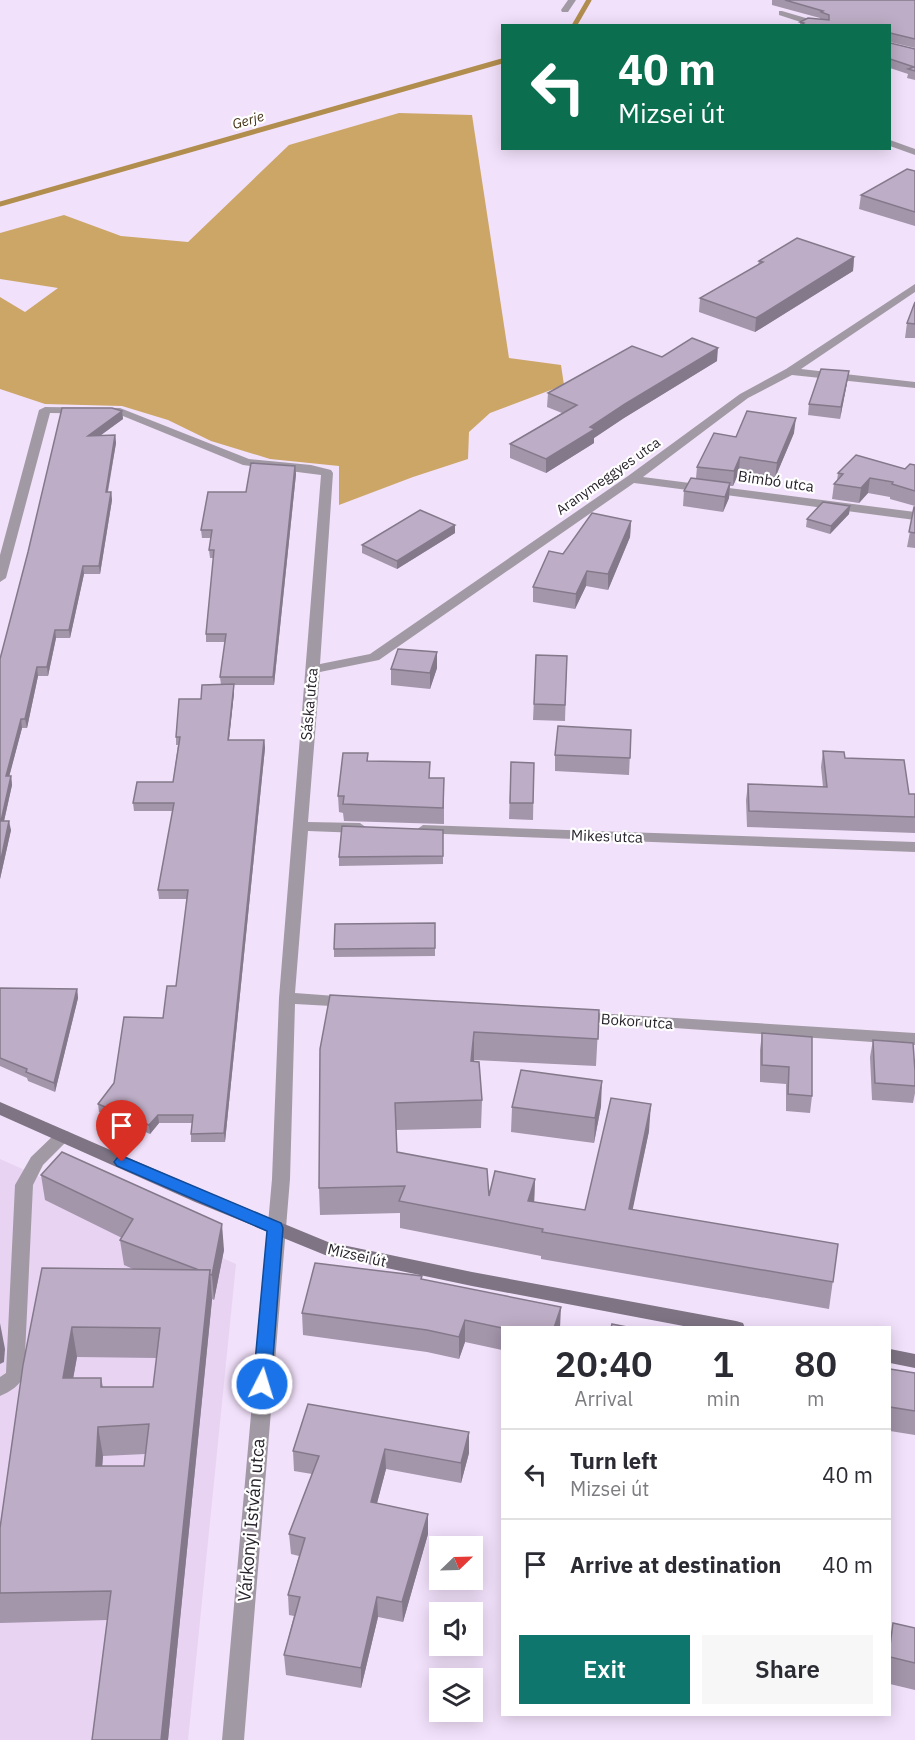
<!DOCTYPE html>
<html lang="en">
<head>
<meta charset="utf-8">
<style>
	body { margin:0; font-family:"IBM Plex Sans",sans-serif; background:#f7f7f7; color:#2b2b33; height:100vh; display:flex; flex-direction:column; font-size:22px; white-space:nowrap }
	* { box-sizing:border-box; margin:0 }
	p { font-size:20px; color:#7c7c81 }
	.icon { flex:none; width:33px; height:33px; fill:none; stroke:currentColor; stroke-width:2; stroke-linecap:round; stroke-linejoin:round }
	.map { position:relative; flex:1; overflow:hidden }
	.drawer { position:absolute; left:501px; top:1326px; width:390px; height:390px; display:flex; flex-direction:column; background:#fff; border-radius:0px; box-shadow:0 3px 15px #0003 }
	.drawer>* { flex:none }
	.banner { position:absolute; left:501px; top:24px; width:390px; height:126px; border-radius:0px; box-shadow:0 3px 15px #0003; background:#0b6e4f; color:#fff; overflow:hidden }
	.needle { width:39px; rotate:67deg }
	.tools { position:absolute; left:429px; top:1536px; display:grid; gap:12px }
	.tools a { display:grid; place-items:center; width:54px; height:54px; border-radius:0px; background:#fff; box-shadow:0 3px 15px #0003; font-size:30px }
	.pin { position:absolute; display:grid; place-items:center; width:51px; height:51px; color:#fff; margin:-62px -26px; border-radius:50% 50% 50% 0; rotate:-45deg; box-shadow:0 0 6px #0007 }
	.pin .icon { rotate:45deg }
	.me { position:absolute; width:66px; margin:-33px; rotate:5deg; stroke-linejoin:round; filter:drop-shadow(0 0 4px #0008) }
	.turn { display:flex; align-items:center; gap:21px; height:126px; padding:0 18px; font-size:27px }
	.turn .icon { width:78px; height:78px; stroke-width:2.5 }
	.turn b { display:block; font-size:42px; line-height:51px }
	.eta { display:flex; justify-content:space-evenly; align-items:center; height:102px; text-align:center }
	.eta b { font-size:36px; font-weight:600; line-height:42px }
	.action { display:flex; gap:12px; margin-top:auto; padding:12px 18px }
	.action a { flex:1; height:69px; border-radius:0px; background:#0f766e; color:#fff; font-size:24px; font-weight:600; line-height:69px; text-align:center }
	.action a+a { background:#f7f7f7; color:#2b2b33 }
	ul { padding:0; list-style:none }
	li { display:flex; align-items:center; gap:18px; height:90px; padding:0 18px; border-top:2px solid #e1e1e2 }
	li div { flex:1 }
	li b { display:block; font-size:22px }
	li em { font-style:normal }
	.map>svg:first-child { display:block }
	.built { fill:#e8d3f3 }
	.forest { fill:#cca667 }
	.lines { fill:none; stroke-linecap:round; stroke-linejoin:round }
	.stream { stroke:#b18d4e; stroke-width:5 }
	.service { fill:#a19aa4; fill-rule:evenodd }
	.minor { fill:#a19aa4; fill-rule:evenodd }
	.secondary { fill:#7e7484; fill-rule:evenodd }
	.wall { fill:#a395aa; fill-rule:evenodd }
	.shaded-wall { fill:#84798b }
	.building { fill:#bdadc6; stroke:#84798b; stroke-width:1.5; fill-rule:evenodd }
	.route { fill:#1a73e8; stroke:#114b97; stroke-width:1.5 }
	.labels { text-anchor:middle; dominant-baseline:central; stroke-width:4.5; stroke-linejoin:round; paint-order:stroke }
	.far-water-label { font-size:14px; font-style:italic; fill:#453518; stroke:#fff }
	.far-street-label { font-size:14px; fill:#28222b; stroke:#fff }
	.street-label { font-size:15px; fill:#28222b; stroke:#fff }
	.near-street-label { font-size:18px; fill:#28222b; stroke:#fff }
</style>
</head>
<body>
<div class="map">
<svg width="915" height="1740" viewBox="0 0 915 1740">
	<rect width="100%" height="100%" fill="#f2e1fb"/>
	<!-- built -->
	<path class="built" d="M0,1159l236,105 -48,476h-188z"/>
	<!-- forest -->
	<path class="forest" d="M399,113l73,2 37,243 52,7 3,20 -74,28 -21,19 -1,27 -55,18 -74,28v-39l-69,-7 -59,-18 -43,-21 -46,-14 -77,-2 -45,-15v-92l25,15 33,-24 -58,-9v-46l64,-18 57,21 67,6 101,-97z"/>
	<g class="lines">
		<!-- stream -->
		<g class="stream">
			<path d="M574,26l15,-26"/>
			<path d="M0,204l502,-143"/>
		</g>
		<!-- service -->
		<path class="service" d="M63,1130l6,2 3,4 -29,29 -10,20 -9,191c-4,9 -14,16 -24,20v-19l6,-4 9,-188 16,-28 26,-25z"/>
		<!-- minor -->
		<g class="minor">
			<path d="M568,0h8l-8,12h-6l-1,-2z"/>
			<path d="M782,11l44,13 1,2h-14l-34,-11v-4z"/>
			<path d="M890,140l25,9v6l-25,-9z"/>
			<path d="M915,284v8l-114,77 114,13v6l-123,-13 -44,23 -105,79 272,35v8l-281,-37 -255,177 -59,12 -12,150 52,1 7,5 -7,5 -52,-2 -13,162 54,4 6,1 2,4 -2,4 -6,1 -54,-3 -5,175 -46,561h-22l50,-561 7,-181 42,-523 -78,-10 -125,-51 -68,-1 -44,165 -6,4v-27l39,-145 6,-3 75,1 129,51 62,6 20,5 2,3 -13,191 50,-10 258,-178 112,-82 46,-25z"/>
			<path d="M423,825l492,17v10l-497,-19 -2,-3z"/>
			<path d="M580,1012l335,21v12l-341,-24 -2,-4 2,-4z"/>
		</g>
		<!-- secondary -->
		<g class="secondary">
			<path d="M0,1102l207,90 121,50 144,30 264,49 7,2 2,5h-51l-222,-42 -147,-31 -130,-53 -195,-87z"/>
			<path d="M890,1349l25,5v14l-25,-5z"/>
		</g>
	</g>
	<!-- wall -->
	<g class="wall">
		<path d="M772,0h143v48l-25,-6v1l25,6v31l-8,-2 1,-4 -18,-6v-42h-90v-4l20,-3v-1l-48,-13z"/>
		<path d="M915,171v55l-56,-17 2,-14z"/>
		<path d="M854,257l-1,14 -98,61 -56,-20 1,-14 58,-33 1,-4z"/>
		<path d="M915,302v36h-10l2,-15z"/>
		<path d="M662,357l55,4 -93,57 -30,20v5l-48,30 -36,-15v-14l52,-31 -15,-6 1,-14z"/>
		<path d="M847,383l-7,36 -32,-4 1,-11z"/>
		<path d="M62,408l60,3 1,8 -23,16h15l1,8 -8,49h3l1,8 -12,74h-16l-14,64h-14l-8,38h-10l-11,52h-5l-13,48h2l1,9 -8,36 7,9 -11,49v-220l28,-107z"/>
		<path d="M794,433l-19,45 -36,-6 -6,14h-3l-1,12 -6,14 -40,-6 1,-15 12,-13 1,-11 39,-30z"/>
		<path d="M915,465v83l-8,-1 8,-41 -25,-7v-2l-22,-4 -9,10 -27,-4 2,-15 3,-3 1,-8 67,-4z"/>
		<path d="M295,466l1,8 -22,211h-40v8l-5,47h35l1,8 -40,394h-34v-8l1,-11h-33l-9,11 -51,-22 -1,-8 65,-86 13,-32 11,-87h-28l-1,-9 15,-79h-39l-1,-8 40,-21 5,-37h-2v-8l25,-38 20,-14 -1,-8 5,-35h-19v-8l8,-76h-4l-1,-8 2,-12h-9l-1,-8 45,-38z"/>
		<path d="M850,506l-1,8 -19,20 -24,-7 1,-8z"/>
		<path d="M631,521l-1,16 -22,53 -22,-4 -11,23 -42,-7v-15l30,-33z"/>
		<path d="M455,533l-58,36 -35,-16v-8z"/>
		<path d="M536,655l31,1 -2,65 -32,-1z"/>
		<path d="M437,668l-7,21 -39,-4v-16z"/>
		<path d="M631,730l-2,45 -74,-4v-16z"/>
		<path d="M823,751l22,7 64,36h6v39l-168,-6 -1,-27 2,-16 75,3 -2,-20z"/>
		<path d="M368,753v8l62,17h14v46l-100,-3 -1,-8 -4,-1 -1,-16z"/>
		<path d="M511,762l23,1 -1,57 -24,-1z"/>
		<path d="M443,830v34l-104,2v-9z"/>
		<path d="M435,923v33l-101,1v-8z"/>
		<path d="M0,988l77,1 1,9 -23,94 -27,-11 -1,-3 -27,-12z"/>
		<path d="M599,1010l-3,56 -122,-6 8,40 -1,28 -85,2 1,22 92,44 46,-17 -1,23 51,8 64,-79 -17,79 206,34 -9,65 -288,-50v-3l-141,-28v-15l-80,2 -1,-27 1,-139z"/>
		<path d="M762,1033l50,63 -2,17 -24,-2v-27l-26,-2v-32z"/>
		<path d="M873,1040l42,31v22l-2,10 -41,-3 -2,-43z"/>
		<path d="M601,1106l-7,37 -83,-11 1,-25z"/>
		<path d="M41,1175l183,75 -10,50 -2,-1 -44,441 -60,-120 -108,3v-95l23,-163 110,-96 -9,-4 -4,-25 2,-2 -77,-38zM77,1357l80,1 -4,29h-50l-2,-9h-28zM145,1454l-1,12h-42l1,-10z"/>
		<path d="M422,1276v3l80,49v22l-37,-8 -6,17 -32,-7 -124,-17 -1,-22z"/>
		<path d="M890,1369l25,4v62l-25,-4z"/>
		<path d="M308,1404l161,49 -8,30 -75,-14 -9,34 51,11v20l-25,88 -25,-5 -17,71 -75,-13 -2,-20 10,-39 -5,-1 -1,-20 11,-39 -8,-2 -2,-20 23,-60 -18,-3 -1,-20z"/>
		<path d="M915,1628v62l-25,-6v-38z"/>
	</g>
	<!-- shaded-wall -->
	<g class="shaded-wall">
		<path d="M854,257l-1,14 -98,61 1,-14z"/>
		<path d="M718,348l-1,13 -93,57 -30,20v5l-48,30v-14l44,-32 35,-23z"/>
		<path d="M849,371l-2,12 -7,36 1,-12z"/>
		<path d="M122,411l1,8 -34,25 -1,-8z"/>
		<path d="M796,418l-2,15 -19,45 2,-15z"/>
		<path d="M115,435l1,8 -10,57v-8z"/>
		<path d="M740,457l-1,15 -6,14 1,-15z"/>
		<path d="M295,466l1,8 -22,211 -1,-8z"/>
		<path d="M870,478l-2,15 -9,10 2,-15z"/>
		<path d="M730,483l-1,15 -6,14 2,-15z"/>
		<path d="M111,492l1,8 -12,74 -1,-8z"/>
		<path d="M850,506l-1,8 -19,20 1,-8z"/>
		<path d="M631,521l-1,16 -22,53v-16z"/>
		<path d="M455,525v8l-58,36v-8z"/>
		<path d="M83,566l1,8 -14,64 -1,-8z"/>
		<path d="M587,571l-1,15 -11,23 1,-15z"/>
		<path d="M55,630l1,8 -8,38 -1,-9z"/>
		<path d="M437,652v16l-7,21v-16z"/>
		<path d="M37,667l1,9 -11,52 -2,-9z"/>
		<path d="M234,684v9l-6,55v-8z"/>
		<path d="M21,719l1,9 -15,57 -1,-9z"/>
		<path d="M264,740l1,8 -40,394 -1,-9z"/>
		<path d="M11,776l1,9 -10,45 -1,-9z"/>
		<path d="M9,821l2,9 -11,49v-15z"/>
		<path d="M77,989l1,9 -23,94 -1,-9z"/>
		<path d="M474,1032v28l-3,28v-27z"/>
		<path d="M602,1081l-1,25 -7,37 1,-25z"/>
		<path d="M651,1104l-2,27 -22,106 2,-28z"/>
		<path d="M158,1115l1,8 -9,11 -1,-9z"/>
		<path d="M535,1179l-1,27 -6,-5z"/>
		<path d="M222,1224l2,26 -10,50 -2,-25z"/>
		<path d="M210,1270l2,30 -44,440h-7z"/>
		<path d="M561,1307l-1,21h-6z"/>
		<path d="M465,1320v22l-6,17v-22z"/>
		<path d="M0,1323l5,26 -1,13 -4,2z"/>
		<path d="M72,1327l5,30 -9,50 -5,-29z"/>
		<path d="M98,1427l5,29 -3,40 -4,-30z"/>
		<path d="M469,1432v21l-8,30v-20z"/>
		<path d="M385,1449l1,20 -14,53 -1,-20z"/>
		<path d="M428,1514v20l-25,88 -1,-20z"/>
		<path d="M377,1597l1,20 -17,71v-20z"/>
	</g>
	<!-- building -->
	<g class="building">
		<path d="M785,0h130v39l-25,-6v10l25,6v22l-7,-2 6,-2 -24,-8v-33h-90l4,-3 -4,-1 8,-4 21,2v-5l-8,-3 2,-1z"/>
		<path d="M907,169l8,2v41l-54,-17z"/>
		<path d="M797,238l57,19 -98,61 -56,-20 63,-36 -4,-1z"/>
		<path d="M915,302v22l-8,-1z"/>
		<path d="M692,338l26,10 -93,56 -35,23 5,2 -49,30 -36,-15 67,-39 -29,-12 84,-47 30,11z"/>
		<path d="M821,369l28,2 -8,36 -32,-3z"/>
		<path d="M62,408h50l10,3 -34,25 27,-1 -9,57h5l-12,74h-16l-14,64h-14l-8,37h-10l-12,52h-4l-15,57h5l-10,45h8l-9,43v-205l28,-107z"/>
		<path d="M747,411l49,7 -19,45 -37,-6 -6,14 -37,-4 17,-34 22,4z"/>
		<path d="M856,455l49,14 5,-5 5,1v26l-23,-7 1,-2 -23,-4 -9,10 -27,-4 9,-10 -5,-1z"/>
		<path d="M251,463l44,3 -22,211h-53l6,-43h-20l8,-84h-5l3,-20h-11l7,-38h38z"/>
		<path d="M691,478l39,5 -5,14 -41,-6z"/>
		<path d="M823,502l27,4 -19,20 -24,-7z"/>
		<path d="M914,507h1v26l-6,-1z"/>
		<path d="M420,510l35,15 -58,36 -35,-16z"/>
		<path d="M592,513l39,8 -23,53 -21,-3 -11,23 -43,-7 16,-36 14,3z"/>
		<path d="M398,649l39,3 -7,21 -39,-4z"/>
		<path d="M536,655l31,1 -2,49 -31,-1z"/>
		<path d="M234,684l-6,56h36l-40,393 -33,1 2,-19h-35l-9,10 -51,-21 16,-21 10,-66 39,1 4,-32h9l12,-96h-30l16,-87h-41l4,-21h36l7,-45h-4l3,-38h22l1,-14z"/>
		<path d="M558,726l73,4 -1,28 -75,-3z"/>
		<path d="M823,751l21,1 1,6 59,2 5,34h6v23l-166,-6 -1,-27 79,3z"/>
		<path d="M343,753h25l-1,8 63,1 -1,16h15l-1,30 -100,-4 1,-8h-6z"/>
		<path d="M511,762l23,1 -1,40h-23z"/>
		<path d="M342,826l101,4v26l-104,1z"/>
		<path d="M435,923v25l-101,1 1,-25z"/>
		<path d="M0,988l77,1 -23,94 -28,-11 1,-3 -27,-11z"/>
		<path d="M330,995l269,15 -1,29 -124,-7 -3,29 8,1 3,38 -87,3 2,49 90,17 2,27 6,-25 40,8 -7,22 57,9 26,-112 40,6 -22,105 209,35 -5,38 -291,-50 1,-3 -144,-28 6,-15 -86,2 1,-139z"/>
		<path d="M762,1033l50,4v59l-24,-2 1,-27 -27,-2z"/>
		<path d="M873,1040l40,3 2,28v15l-40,-3z"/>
		<path d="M521,1070l81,11 -7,37 -83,-11z"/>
		<path d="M62,1152l160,72 -10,51 -3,-1 1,-4h-11l-79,-30 13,-21 -92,-44z"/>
		<path d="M315,1263l107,13 -1,3 140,28 -7,21h-52l-37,-8 -6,17 -32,-7 -125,-17z"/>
		<path d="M42,1268l168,2 -49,470h-69l19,-149 -111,2v-65l23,-163zM72,1327l88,1 -7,59h-52v-9h-38zM149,1424l-5,42h-48l2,-39z"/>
		<path d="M612,1324l20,4h-21z"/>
		<path d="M890,1369l25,4v38l-25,-4z"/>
		<path d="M308,1404l161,28 -8,31 -76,-14 -14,53 57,12 -26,88 -25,-5 -16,71 -77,-13 16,-58 -12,-2 17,-57 -16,-4 30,-78 -26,-5z"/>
		<path d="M893,1623l22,5v35l-25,-6v-11z"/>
	</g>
	<!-- route -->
	<path class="route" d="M122,1156l159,67 2,5 -12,156 -3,4 -6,3 -6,-3 -3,-4 14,-153 -150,-65 -3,-4 3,-4z"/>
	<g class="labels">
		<!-- far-water labels -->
		<g class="far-water-label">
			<text transform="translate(248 120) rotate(-16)">Gerje</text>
		</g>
		<!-- far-street labels -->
		<g class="far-street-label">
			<text transform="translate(608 476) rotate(-35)">Aranymeggyes utca</text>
		</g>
		<!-- street labels -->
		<g class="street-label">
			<text transform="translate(776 481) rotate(8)">Bimbó utca</text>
			<text transform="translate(309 704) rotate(-85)">Sáska utca</text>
			<text transform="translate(607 836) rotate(2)">Mikes utca</text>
			<text transform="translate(637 1021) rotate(4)">Bokor utca</text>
			<text transform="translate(357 1255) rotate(13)">Mizsei út</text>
		</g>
		<!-- near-street labels -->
		<g class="near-street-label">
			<text transform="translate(251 1520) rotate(-85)">Várkonyi István utca</text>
		</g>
	</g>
</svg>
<div class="tools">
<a><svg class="needle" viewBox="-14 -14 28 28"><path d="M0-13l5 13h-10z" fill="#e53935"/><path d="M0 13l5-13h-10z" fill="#7c7c81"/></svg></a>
<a><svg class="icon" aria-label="sound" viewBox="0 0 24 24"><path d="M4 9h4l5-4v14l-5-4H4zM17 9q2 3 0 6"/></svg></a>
<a><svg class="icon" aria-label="layers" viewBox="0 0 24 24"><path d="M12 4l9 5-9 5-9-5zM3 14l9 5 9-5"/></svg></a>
</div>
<div class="pin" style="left:122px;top:1162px;background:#d93025"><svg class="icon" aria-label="arrive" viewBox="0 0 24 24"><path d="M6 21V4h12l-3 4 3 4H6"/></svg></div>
<svg class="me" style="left:262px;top:1384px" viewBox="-20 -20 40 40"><circle r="17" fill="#1a73e8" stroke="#fff" stroke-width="3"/><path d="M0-11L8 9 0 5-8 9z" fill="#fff"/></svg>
<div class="banner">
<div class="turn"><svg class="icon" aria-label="left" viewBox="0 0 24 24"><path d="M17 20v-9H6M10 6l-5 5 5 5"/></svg><div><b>40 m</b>Mizsei út</div></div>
</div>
<section class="drawer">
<div class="eta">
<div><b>20:40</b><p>Arrival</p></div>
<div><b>1</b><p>min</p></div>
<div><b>80</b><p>m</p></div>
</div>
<ul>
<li><svg class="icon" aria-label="left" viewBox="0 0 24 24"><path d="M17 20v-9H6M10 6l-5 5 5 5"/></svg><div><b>Turn left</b><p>Mizsei út</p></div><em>40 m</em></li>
<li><svg class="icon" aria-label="arrive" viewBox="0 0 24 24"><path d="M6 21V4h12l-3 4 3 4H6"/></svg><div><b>Arrive at destination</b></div><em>40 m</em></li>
</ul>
<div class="action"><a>Exit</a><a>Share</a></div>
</section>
</div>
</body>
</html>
